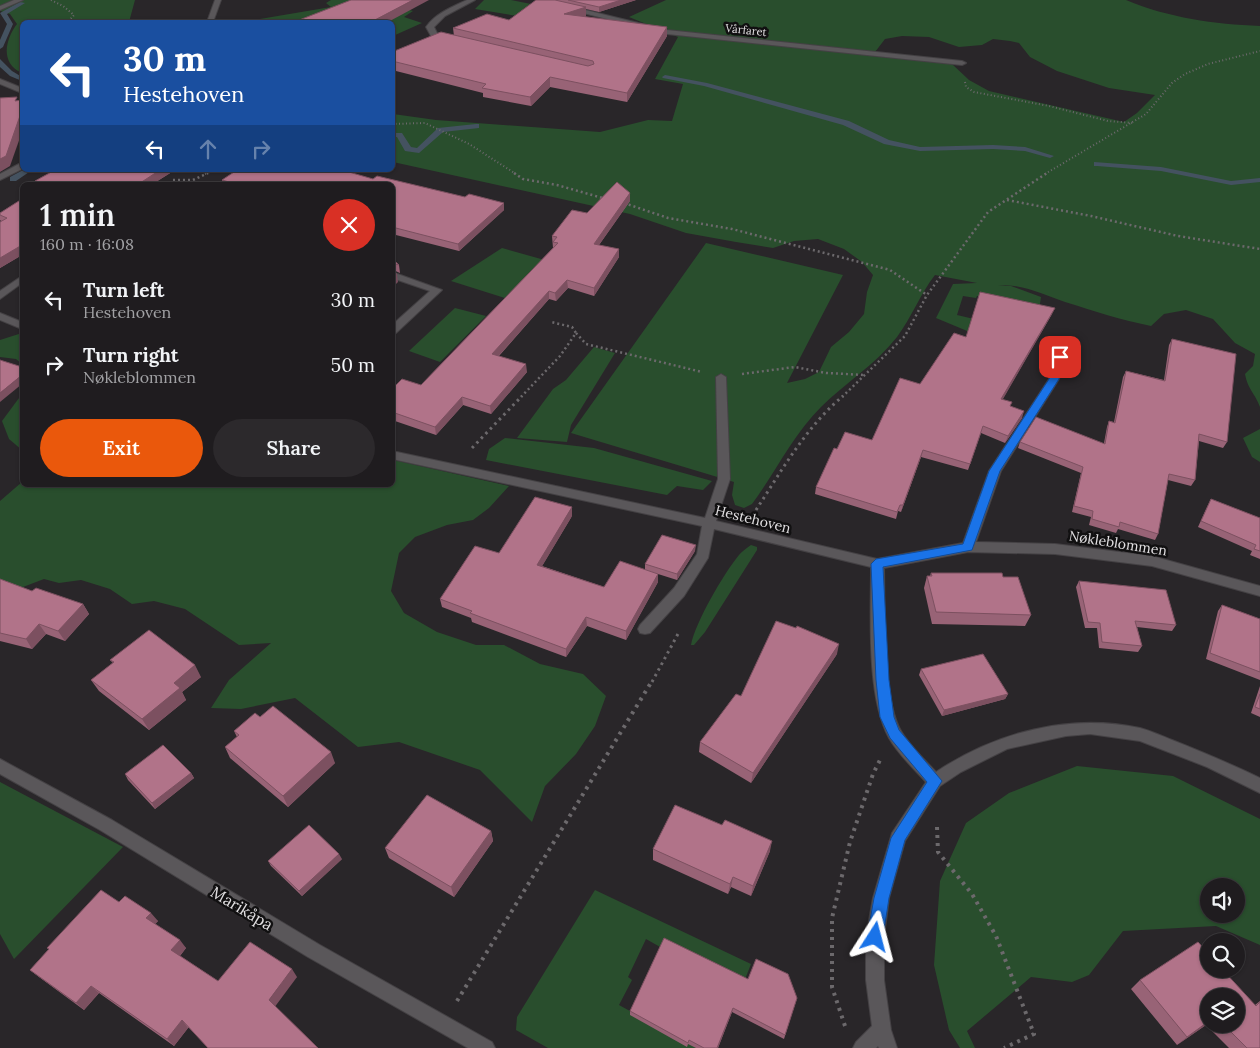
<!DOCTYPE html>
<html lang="en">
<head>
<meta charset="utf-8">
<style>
	body { margin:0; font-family:Lora,serif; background:#2c292c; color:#f1f3f6; height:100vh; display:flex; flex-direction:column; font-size:19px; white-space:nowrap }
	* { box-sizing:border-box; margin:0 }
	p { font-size:16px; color:#a1a1a4 }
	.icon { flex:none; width:28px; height:28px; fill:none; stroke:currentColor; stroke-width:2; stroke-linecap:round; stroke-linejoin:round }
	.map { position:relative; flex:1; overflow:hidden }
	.sheet { position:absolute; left:20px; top:182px; width:375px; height:305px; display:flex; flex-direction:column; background:#1f1c1f; border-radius:8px; box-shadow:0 1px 4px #0004,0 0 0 1px #3c3a3d }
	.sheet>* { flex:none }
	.hud { position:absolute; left:20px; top:20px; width:375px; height:152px; border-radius:8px; box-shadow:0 1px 4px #0004,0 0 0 1px #3c3a3d; background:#1a4fa0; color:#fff; overflow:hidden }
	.tools { position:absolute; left:1200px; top:878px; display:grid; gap:10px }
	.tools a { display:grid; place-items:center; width:45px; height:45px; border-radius:50%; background:#1f1c1f; box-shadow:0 1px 4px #0004,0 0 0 1px #3c3a3d; font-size:25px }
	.pin { position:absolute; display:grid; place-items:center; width:42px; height:42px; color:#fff; margin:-21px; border-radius:10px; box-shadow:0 2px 8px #0006 }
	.me { position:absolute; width:55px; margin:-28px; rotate:9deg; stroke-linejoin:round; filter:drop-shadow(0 0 4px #0008) }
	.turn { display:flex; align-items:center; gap:18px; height:105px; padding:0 20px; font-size:22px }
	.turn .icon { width:65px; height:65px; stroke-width:2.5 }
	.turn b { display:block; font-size:35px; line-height:42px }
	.lanes { display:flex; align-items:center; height:48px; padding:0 20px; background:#0003; justify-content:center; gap:25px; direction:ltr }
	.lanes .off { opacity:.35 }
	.round { display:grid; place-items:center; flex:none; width:52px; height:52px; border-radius:26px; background:#2c292c }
	.overview { display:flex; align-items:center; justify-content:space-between; height:85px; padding:0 20px }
	h1 { font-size:30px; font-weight:600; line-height:38px }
	.primary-button { display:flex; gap:10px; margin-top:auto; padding:10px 20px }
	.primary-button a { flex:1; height:58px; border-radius:30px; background:#ea580c; color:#fff; font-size:20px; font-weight:600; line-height:58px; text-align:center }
	.primary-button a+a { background:#2c292c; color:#f1f3f6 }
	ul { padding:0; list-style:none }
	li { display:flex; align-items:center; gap:15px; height:65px; padding:0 20px }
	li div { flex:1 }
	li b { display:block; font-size:19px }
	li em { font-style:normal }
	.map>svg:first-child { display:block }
	.green { fill:#294e2d; fill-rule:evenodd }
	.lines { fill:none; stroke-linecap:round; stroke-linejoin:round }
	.stream { fill:#445260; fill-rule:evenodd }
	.minor-casing { stroke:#444144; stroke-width:2 }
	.path-far3 { stroke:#6c696c; stroke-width:2; stroke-dasharray:1 2.5; stroke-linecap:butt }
	.path-far2 { stroke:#6c696c; stroke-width:2.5; stroke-dasharray:2 3; stroke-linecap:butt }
	.path-far1 { stroke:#6c696c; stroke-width:3; stroke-dasharray:2.5 4; stroke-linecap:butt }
	.path { stroke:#6c696c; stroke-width:4; stroke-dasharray:3 5; stroke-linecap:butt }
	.minor { fill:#5a575a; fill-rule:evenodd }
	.wall { fill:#986376; fill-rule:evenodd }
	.shaded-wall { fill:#7c5060 }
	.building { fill:#b17389; stroke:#7c5060 }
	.route { fill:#1a73e8; stroke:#114b97 }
	.labels { text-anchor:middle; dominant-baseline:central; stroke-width:5; stroke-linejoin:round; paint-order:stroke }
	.far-street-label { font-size:11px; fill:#e1dfe1; stroke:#111011 }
	.street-label { font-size:14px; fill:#e1dfe1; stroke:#111011 }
	.near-street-label { font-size:16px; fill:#e1dfe1; stroke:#111011 }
</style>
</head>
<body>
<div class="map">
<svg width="1260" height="1048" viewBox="0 0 1260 1048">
	<rect width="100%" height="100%" fill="#292629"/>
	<!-- green -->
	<g class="green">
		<path d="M0,0h135l-6,22h-107v51c-22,-10 -17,-33 -5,-49l-7,-10 -10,-3z"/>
		<path d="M331,0h53l1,3 28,8 -9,6 18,6 -29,13 -1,-14h-150l89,-15 -5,-4z"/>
		<path d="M484,0h27l50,10 -1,13 -85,-14z"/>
		<path d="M666,0h460c43,18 88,24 134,26v381c-5,-14 -12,-17 -15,-33l8,-8 2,-12 -20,-11 -22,-24 -27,-9 -22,4 -13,12c-30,-6 -57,-15 -86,-24 -22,-8 -43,-18 -67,-17l13,1 30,11 -2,13 -62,-14 -1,2 -13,-2 -6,19 17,4 22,24 -60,-25 17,-34 24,-1 -42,-8c-15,19 -23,42 -38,62 -22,28 -52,46 -76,70 -28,28 -46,66 -69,97l-8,4 -9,-3 -3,-10 2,-13 -163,-49 135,-190 137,32 -56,108 18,-4 14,-7 12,-25 18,-15 15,-18 3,-22 6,-17 -11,-13 -18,-13 -26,-10 -24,2 -21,7 -37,-6 -50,-9 -56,-19 -237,-52v-48l43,6 164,12 48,-12 24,1 11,-37 -28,-5 23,-42 -49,-20zM902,36l27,1 30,10 23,-2 11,-6 17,2 9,2 11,14 27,14 52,17 46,7 -18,18 -13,9 -135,-31 -20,-11 -17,-16 -80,-8 13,-17z"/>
		<path d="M502,248l46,13 -40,38 -57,-18z"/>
		<path d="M455,308l31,8 -46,46 -31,-11z"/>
		<path d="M22,333v31l-6,-5 -16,-2v-17z"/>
		<path d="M594,347l21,6 -44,72 -4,17 -50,-4 36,-49 13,-9z"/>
		<path d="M22,394v56l-13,-11 -7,-18z"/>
		<path d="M1260,429v33l-8,-5 -9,-19z"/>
		<path d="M505,438l89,10 118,33 -9,9 -26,-4 -10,9 -181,-35 3,-11z"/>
		<path d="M393,460l116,26 -20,22 -16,12 -26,5 -32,12 -16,16 -8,38 13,22 33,19 39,13h28l36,19 43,10 23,22 -11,30 -19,28 -31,32 -13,36 -52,-52 -81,-28 -41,5 -63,-49 -54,11 -30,-1 18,-28 42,-37 -32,2 -54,-36 -31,-8 -22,3 -22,-15 -29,-9 -22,3 -15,-4 -21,8 -18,1 -5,-1v-86l22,-19v3h370z"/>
		<path d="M751,545l6,2v3l-52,82 -11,13h-3c4,-22 33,-72 48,-90 3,-4 8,-7 12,-10z"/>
		<path d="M1077,766l96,10 87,43v126l-44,-19 -93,5 -34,44 -17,7 -41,-5 -64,54 8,17h-15l-11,-18 -15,-65 6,-84 26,-58 43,-30zM1209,886h27v28h-27z"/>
		<path d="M0,782l123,65 -109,112 -14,-25z"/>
		<path d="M595,890l156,74 -11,28 -94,-53 -18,38 4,3 -13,25 78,43h-149l-32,-18 1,-13z"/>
	</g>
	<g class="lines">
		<!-- stream -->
		<g class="stream">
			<path d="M20,2l5,1 -18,11 6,10 -10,23 -3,2v-9l7,-16 -7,-11z"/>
			<path d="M0,59l12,12 10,6v4l-12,-5 -10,-9z"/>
			<path d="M665,75l42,8 142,38 40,19 31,7 73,-2 32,2 29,9 -4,2 -25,-7 -32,-2 -73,2 -36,-7 -41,-19 -139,-39 -41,-8 -1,-1z"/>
			<path d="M476,124h3v4l-36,4 -24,21 -14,-2 -8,-14h-5v-4h10l9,14 6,1 21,-20z"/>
			<path d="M1094,162l67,5 70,14 29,-3v4l-29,3 -70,-14 -64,-5h-3z"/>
			<path d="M23,170h9l-16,11h-6v-4z"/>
		</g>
		<defs>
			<g id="minor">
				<path d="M14,0h9l-23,10v-4z"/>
				<path d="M215,0h6l-8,22h-6z"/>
				<path d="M467,0h8l-30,16 -11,11 3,6 18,4v4l-24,-5 -5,-9c10,-14 26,-20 41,-27z"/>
				<path d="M569,6l98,24 295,31 4,2 -4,2 -295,-31 -100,-25 -1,-1z"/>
				<path d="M0,79l22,9v5l-22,-9z"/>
				<path d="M19,164h3v5l-22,11v-6z"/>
				<path d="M392,272l50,18 -46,43 -4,1v-9l38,-34 -38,-13z"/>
				<path d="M22,276v7l-22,16v-8z"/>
				<path d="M0,313l22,9v7l-22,-9z"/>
				<path d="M1060,354l5,3 -6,22 -58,92 -25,71 79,2 97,12 108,30v10l-108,-30 -97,-12 -87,-2 -84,16c1,39 -2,131 17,163 9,15 23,28 35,41 60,-40 133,-59 204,-44 11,3 22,8 32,12 30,12 59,24 88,38v15l-53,-26 -67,-26 -50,-7 -24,2 -59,13 -46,23 -21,14 -35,55 -16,57 -5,39v43l7,50 6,18h-18l-1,-2 -2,2h-23l3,-6 16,-16 -6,-46v-43l7,-39 19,-65 34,-51c-13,-14 -28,-28 -37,-44 -23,-42 -18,-123 -18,-171l-157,-38 -6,29 -24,38 -34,37 -5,1 -5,-1 -2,-4 2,-4 34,-37 23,-34 5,-28 -310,-67v-8l313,67 13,-39 -2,-102 5,-3 5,3 4,102 -14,42 161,38 86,-16 26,-72 60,-92 6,-22z"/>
				<path d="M0,759l112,61 208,125 172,97 3,6h-27l-160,-91 -208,-127 -100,-56z"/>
			</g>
		</defs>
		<!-- minor casing -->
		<use href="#minor" class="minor-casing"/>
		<!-- path-far3 -->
		<g class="path-far3">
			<path d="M51,0l12,6 11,9 -6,7"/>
			<path d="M965,82l1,5 8,5 75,14 59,15 25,2"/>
			<path d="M392,124l33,-1 44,21 47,30"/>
			<path d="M205,174l9,-4"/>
			<path d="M1045,174l101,-60 26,-31 13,-9 23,-10 52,-13"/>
		</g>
		<!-- path-far2 -->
		<g class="path-far2">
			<path d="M514,173l9,6 34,6 49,14"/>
			<path d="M173,180h20l15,-7"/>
			<path d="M1007,200l84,16 87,20 82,13"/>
			<path d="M624,203l44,15 64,11 158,41 37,25"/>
			<path d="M576,333l10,11 116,28"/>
			<path d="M742,374l53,-7 31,6 39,2"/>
			<path d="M521,397l39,-41 16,-23 -4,-6 -21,-5"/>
			<path d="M842,397l63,-61 22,-41 61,-83 59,-39"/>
		</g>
		<!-- path-far1 -->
		<g class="path-far1">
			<path d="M472,448l50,-52"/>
			<path d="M756,510c26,-40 50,-83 87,-114"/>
			<path d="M652,682l27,-50"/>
		</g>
		<!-- path -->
		<g class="path">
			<path d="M937,827l1,25 34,42 24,42 38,98 -30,14"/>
			<path d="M457,1001l195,-320"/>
			<path d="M845,1026l-13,-39v-69l18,-76 23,-68 7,-14"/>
		</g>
		<!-- minor -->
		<use href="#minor" class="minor"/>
	</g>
	<!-- wall -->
	<g class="wall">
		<path d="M536,0h100l-37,12 -13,-3v7l-1,1 82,10v9l-40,66 -77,-15 -19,19 -48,-9v-4l-91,-23v-18l62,-16 -1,-8 56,-8z"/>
		<path d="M55,170h120l-24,15h-114l-2,-4z"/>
		<path d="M373,179l131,31 -45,41 -67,-17v-49h-168l-2,-5z"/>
		<path d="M22,199v56l-22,13 1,-47 -1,-1v-7z"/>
		<path d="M630,201l-31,44 20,4v8l-25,39 -26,-8 -12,13 -7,-2 -50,57 28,16 -36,42 -28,-9 -27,30 -44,-15v-31l29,-4 132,-137 -1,-12 35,-23z"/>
		<path d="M392,258l7,7 1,8 -7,-3z"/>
		<path d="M1052,314l-50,86 8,6 12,12 -17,25 -24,-10 -13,37 -47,-13 -20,55 -3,-1 -2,8 -81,-25 1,-7 21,-38 35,-9 48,-56 46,-47z"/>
		<path d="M1172,339l55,103 -4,6 -24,-7 -4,39 -4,6 -23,-6 -10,54 -3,6 -37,-11 -2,4 -27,-8 2,-8 -19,-5 9,-39 -63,-25 2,-6 84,1 3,-16 2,-6 5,1 9,-45 3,-6 38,9 5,-35z"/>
		<path d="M1211,499l49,19v41l-10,-4 2,-4 -54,-24 10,-22z"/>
		<path d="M572,516l-30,50 62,21 41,-17v-6l50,-13 -18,29 -19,-6v8l-32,58 -39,-14 -21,31 -94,-35 -1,-4 -29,-11 -2,-8 59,-46z"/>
		<path d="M931,573l72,4 28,38 -6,11 -93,-2 -8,-36 3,-12h3z"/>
		<path d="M0,579l32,12 51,13 6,10 -24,27 -19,-7 -14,15 -32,-8z"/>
		<path d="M1079,581l97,44 -4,6 -35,-4 5,19 -4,6 -39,-4 -2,-20h-12l-9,-41z"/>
		<path d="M1222,605l38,14v61l-54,-21 12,-48z"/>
		<path d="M837,654l-86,129 -52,-31 1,-10 41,-46z"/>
		<path d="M110,660l91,17 -19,15 4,8 -37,30 -50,-39 -8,-11 22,-17z"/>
		<path d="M921,669l87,25 -3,5 -63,17 -23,-41z"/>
		<path d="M1260,686v31l-9,-4z"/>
		<path d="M260,717l75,46 -47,44 -58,-49 -5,-11 12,-10 -3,-6z"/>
		<path d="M191,773l3,5 -39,31 -27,-29 -3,-6z"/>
		<path d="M491,831l2,10 -39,56 -65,-39 -4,-10z"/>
		<path d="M653,849l117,2 -19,45 -20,-9 -3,7 -75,-34z"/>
		<path d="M342,859l-40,37 -31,-30 -3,-5z"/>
		<path d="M119,902l39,19 -3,3 31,24 -6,8 38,25 79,-4 -109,51 -14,18 -75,-53 -15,17 -45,-33 -9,-7 19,-21 -2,-1z"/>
		<path d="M748,979l49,19 -13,41 -52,-27 -14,36h-22l-8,-4 -1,3 -57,-32v-4z"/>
		<path d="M1140,980l115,25 5,-4v47h-31l-23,-23 -29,20 -46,-56zM1209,996l27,28h-27z"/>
	</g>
	<!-- shaded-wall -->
	<g class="shaded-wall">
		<path d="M413,0h16l-41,22h-17z"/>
		<path d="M621,0h15l-37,12v-5z"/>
		<path d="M586,7v9l-21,7 -1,-9z"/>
		<path d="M667,27v9l-40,66v-9z"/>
		<path d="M550,77v10l-19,19 -1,-9z"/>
		<path d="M22,110v22l-12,34 -10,6v-13z"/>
		<path d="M160,170h15l-24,15h-14z"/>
		<path d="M630,193v8l-36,51v-8z"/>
		<path d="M504,203v7l-45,41 -1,-7z"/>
		<path d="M22,245v10l-22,13v-10z"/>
		<path d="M619,249v8l-25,39v-8z"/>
		<path d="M397,274l1,8 -4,4 1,5 -3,2v-15z"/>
		<path d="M567,280l1,8 -12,13 -1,-8z"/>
		<path d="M549,291v8l-56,63 -1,-8z"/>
		<path d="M1055,308l-3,6 -53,92 2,-7z"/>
		<path d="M526,364l1,8 -36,42 -1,-8z"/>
		<path d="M22,375v9l-22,18v-9z"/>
		<path d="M462,397l1,8 -27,30 -1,-8z"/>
		<path d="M1024,411l-2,7 -17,25 3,-7z"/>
		<path d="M923,450l-2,7 -20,55 2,-7z"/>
		<path d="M572,507v9l-34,57 -1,-8z"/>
		<path d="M696,545l-1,6 -18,29v-6z"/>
		<path d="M658,574v8l-32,58v-9z"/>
		<path d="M83,604l6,10 -24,27 -7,-10z"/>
		<path d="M586,617l1,9 -21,31v-8z"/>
		<path d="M39,624l7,10 -14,15 -6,-10z"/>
		<path d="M839,644l-2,10 -86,129 2,-10z"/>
		<path d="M195,665l6,12 -19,15 4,8 -37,30 -7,-11 32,-36z"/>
		<path d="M1008,694l-3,5 -63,17 2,-6z"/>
		<path d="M331,752l4,11 -47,44 -5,-11z"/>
		<path d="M191,773l3,5 -39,31 -3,-6z"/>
		<path d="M491,831l2,10 -39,56 -3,-10z"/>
		<path d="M772,841l-2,10 -19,45 2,-10z"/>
		<path d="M339,854l3,5 -40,37 -3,-5z"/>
		<path d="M733,877l-2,10 -3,7 2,-10z"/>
		<path d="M151,913l7,8 -5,5 -7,-8z"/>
		<path d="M180,940l6,8 -8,10 -7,-8z"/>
		<path d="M292,969l5,8 -23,31 -5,-8z"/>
		<path d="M91,986l8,7 -15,17 -8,-7z"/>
		<path d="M733,1008l-1,4 -14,36h-1z"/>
		<path d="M182,1020l6,8 -14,18 -7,-7z"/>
		<path d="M1209,1021v2l-3,2 -29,20 10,-8z"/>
	</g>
	<!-- building -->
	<g class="building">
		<path d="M351,0h62l-42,22h-77z"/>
		<path d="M536,0h19l31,7 -22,7 103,13 -40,66 -77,-16 -20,20 -48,-9 4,-4 -94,-23v-9l49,-20 147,34 6,-2 -1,-3 -140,-33 34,-14 22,6z"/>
		<path d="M568,0h53l-22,7z"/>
		<path d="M17,97l-2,4 7,-1v10l-16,46 -6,3v-61z"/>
		<path d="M55,170h105l-23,15h-92h1l-11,-4z"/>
		<path d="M237,170h105l31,9 4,-3 88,21 4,-3 35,9 -46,41 -66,-17v-42h-157l1,-1 -14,-4z"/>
		<path d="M617,182l13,11 -36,51 25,5 -25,39 -27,-8 -12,13 -6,-2 -57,63 34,10 -36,42 -28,-9 -27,30 -43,-15v-23l10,-10 19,6 137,-142 -5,-1 4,-5 -5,-1 20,-26 15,3z"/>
		<path d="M22,199v46l-22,13v-36l7,-4 -7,-3v-2z"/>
		<path d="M392,258l7,7 -7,-2z"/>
		<path d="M392,273l5,1 -5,4z"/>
		<path d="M980,292l75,16 -54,91 11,3 -2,4 14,5 -16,25 -25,-10 -13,38 -47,-14 -20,55h-3l-3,7 -81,-25 18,-39 3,1 8,-17 27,8 28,-62 20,6 34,-51 12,4z"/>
		<path d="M1172,339l64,15 -9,88 -28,-8 -4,46 -26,-6 -11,60 -38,-12 -1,5 -27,-8 1,-8 -19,-5 9,-39 -63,-25 16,-25 69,27 4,-23 6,2 11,-52 39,10z"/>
		<path d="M0,360l22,7v8l-22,18z"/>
		<path d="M535,497l37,10 -35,58 67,22 16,-26 38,13 -32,57 -40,-14 -20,32 -96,-36 2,-2 -32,-12 35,-53 24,7z"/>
		<path d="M1211,499l49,19v33l-6,-2 2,-4 -55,-24z"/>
		<path d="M662,535l34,10 -19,29 -32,-10z"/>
		<path d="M931,573h71l1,4h15l13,38 -95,-3 -9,-36h5z"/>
		<path d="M0,579l32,12 4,-3 47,16 -25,27 -19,-7 -13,15 -26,-6z"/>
		<path d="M1079,581l87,9 10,35 -41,-4 7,25 -40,-4 -2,-19 -12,-1z"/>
		<path d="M1222,605l38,14v53l-50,-19z"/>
		<path d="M776,621l20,7 1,-2 42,18 -86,129 -53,-31 36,-48 5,2z"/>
		<path d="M149,630l46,35 -21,18 6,5 -38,31 -51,-39 23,-18 -4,-2z"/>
		<path d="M983,654l25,40 -64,16 -23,-41z"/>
		<path d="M1260,694v15l-5,-2z"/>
		<path d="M273,706l58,46 -48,44 -58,-49 14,-12 -5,-4 21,-18 5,4z"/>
		<path d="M163,745l28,28 -39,30 -27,-29z"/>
		<path d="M427,795l64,36 -40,56 -66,-39z"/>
		<path d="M675,805l47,20 3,-5 47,21 -19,45 -20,-9 -3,7 -77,-35z"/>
		<path d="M309,825l30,29 -40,37 -31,-30z"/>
		<path d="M101,890l18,12 6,-6 26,17 -5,5 34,22 -9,10 47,31 32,-39 42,27 -23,31 49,48h-110l-26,-28 -15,19 -76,-53 -15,17 -46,-33 19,-21 -2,-1z"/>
		<path d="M664,938l84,41 8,-20 32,15 9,24 -12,37 -52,-27 -16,40h-13l-15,-8 -1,3 -58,-32z"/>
		<path d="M1198,942l11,12v15h13l34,37 4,-4v46h-13l-24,-24h13v-28h-27v25l-22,16 -47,-57z"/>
	</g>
	<!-- route -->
	<path class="route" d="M1060,354l4,3 -5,22 -59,92 -28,79 -89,17 6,113 5,37 5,13 43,51 -37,59 -16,58 -6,39 -2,6 -6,2 -5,-2 -3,-6 7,-39 17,-60 36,-56 -37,-44 -10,-21 -4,-37 -5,-116 5,-5 87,-15 26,-73 60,-92 6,-22z"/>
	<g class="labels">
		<!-- far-street labels -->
		<g class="far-street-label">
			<text transform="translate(746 30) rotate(6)">Vårfaret</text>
		</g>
		<!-- street labels -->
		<g class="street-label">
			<text transform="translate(753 519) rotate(14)">Hestehoven</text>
			<text transform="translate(1118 543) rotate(9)">Nøkleblommen</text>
		</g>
		<!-- near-street labels -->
		<g class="near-street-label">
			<text transform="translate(242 908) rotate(31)">Marikåpa</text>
		</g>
	</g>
</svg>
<div class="tools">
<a><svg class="icon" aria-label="sound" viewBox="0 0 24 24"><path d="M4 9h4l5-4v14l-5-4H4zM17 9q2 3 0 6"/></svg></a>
<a><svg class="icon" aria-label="search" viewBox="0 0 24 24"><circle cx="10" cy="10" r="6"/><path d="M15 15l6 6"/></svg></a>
<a><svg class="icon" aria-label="layers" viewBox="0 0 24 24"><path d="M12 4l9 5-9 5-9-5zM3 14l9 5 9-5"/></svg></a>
</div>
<div class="pin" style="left:1060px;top:357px;background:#d93025"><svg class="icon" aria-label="arrive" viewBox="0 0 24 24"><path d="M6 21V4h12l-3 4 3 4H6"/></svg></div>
<svg class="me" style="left:875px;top:937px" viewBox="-20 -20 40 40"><path d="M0-17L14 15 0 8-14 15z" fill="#1a73e8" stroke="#fff" stroke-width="4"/></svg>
<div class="hud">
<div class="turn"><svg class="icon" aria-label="left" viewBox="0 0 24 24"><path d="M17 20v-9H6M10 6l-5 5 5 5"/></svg><div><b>30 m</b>Hestehoven</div></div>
<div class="lanes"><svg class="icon" aria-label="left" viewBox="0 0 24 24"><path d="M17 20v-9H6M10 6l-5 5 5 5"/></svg><svg class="icon off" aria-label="ahead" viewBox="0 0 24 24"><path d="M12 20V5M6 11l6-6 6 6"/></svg><svg class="icon off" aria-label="right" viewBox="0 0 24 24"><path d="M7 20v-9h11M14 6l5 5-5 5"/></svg></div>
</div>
<section class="sheet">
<div class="overview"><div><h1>1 min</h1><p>160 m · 16:08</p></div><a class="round" style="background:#d93025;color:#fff"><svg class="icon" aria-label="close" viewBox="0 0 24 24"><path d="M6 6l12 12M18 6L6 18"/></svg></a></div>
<ul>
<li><svg class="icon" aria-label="left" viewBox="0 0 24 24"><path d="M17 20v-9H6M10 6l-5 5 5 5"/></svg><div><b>Turn left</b><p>Hestehoven</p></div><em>30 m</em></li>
<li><svg class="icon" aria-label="right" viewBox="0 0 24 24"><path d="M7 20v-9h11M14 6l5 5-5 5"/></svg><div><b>Turn right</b><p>Nøkleblommen</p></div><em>50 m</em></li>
</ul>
<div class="primary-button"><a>Exit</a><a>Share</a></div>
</section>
</div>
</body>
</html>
